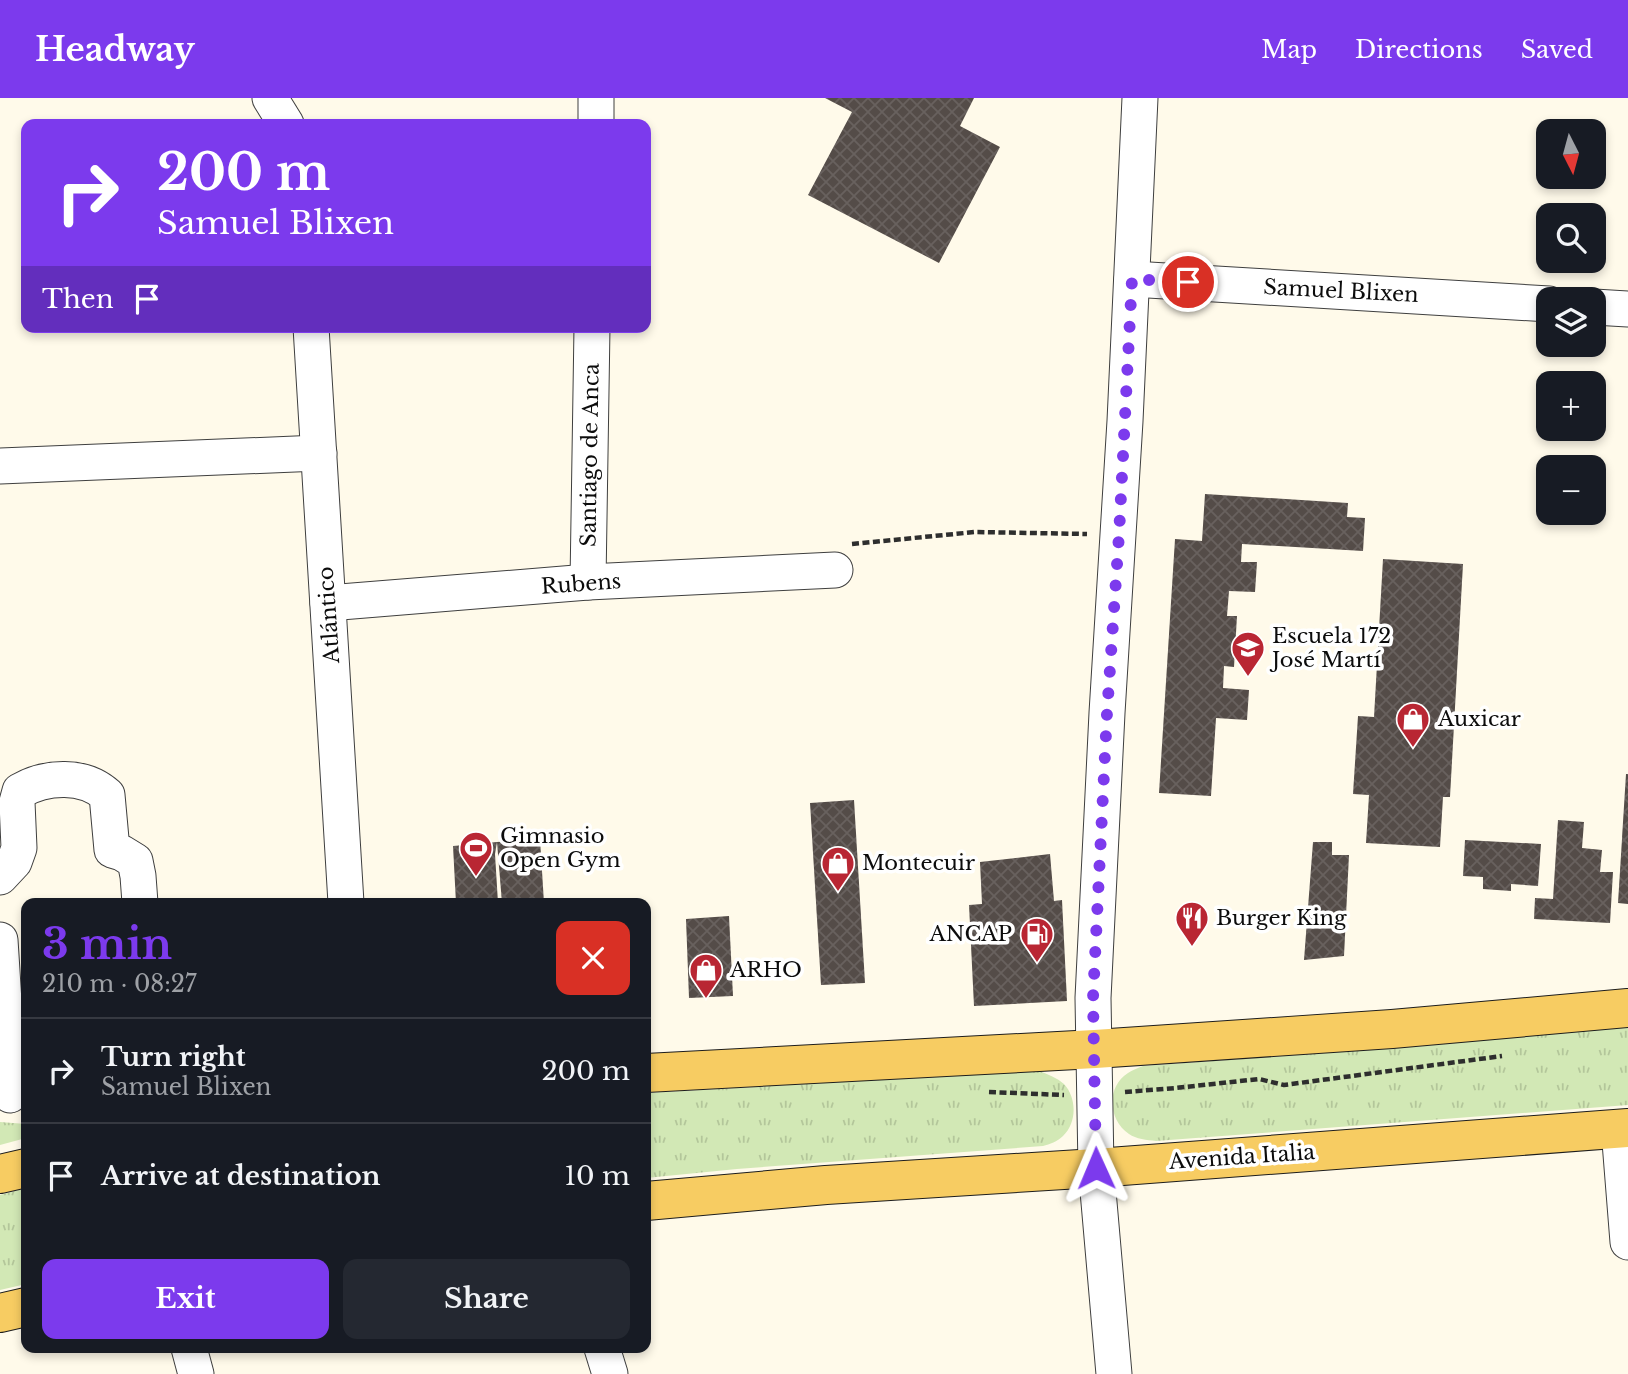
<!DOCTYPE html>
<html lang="en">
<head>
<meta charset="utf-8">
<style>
	body { margin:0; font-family:"Libre Baskerville",serif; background:#242831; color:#f1f3f6; height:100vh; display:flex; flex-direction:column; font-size:26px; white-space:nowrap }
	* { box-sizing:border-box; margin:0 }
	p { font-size:23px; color:#9ea1a6 }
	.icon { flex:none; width:38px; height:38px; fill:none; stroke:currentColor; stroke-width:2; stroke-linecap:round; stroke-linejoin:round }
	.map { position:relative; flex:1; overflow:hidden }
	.side { position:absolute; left:21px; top:800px; width:630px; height:455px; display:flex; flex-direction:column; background:#171b24; border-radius:14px; box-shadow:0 4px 10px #0003 }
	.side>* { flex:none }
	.guide { position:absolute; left:21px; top:21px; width:630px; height:214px; border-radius:14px; box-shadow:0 4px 10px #0003; background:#7c3aed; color:#fff; overflow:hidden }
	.needle { width:46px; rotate:174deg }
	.controls { position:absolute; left:1536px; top:21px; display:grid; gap:14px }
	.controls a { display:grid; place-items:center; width:70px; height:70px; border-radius:14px; background:#171b24; box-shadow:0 4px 10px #0003; font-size:35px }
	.pin { position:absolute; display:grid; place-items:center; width:60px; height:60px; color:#fff; margin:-30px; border:4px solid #fff; border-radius:50%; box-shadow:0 2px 7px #0007 }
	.me { position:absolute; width:77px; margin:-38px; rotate:359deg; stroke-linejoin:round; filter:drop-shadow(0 0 5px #0008) }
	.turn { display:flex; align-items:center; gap:24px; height:147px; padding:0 21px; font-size:32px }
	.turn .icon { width:91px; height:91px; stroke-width:2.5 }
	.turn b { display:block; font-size:49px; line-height:60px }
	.then { display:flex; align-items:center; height:66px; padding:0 21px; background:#0003; gap:14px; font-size:26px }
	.round { display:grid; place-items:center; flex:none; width:74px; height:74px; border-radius:14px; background:#242831 }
	.summary { display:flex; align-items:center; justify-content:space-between; height:119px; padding:0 21px }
	h1 { font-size:42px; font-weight:700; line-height:52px; color:#7c3aed }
	.cta { display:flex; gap:14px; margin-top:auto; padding:14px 21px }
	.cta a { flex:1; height:80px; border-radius:14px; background:#7c3aed; color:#fff; font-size:28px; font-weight:700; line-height:80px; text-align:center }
	.cta a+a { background:#242831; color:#f1f3f6 }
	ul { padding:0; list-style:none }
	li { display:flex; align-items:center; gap:21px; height:105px; padding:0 21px; border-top:2px solid #363941 }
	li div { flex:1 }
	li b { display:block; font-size:26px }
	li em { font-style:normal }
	header { display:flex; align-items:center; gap:42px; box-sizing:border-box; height:98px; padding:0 35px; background:#7c3aed; color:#fff }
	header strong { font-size:33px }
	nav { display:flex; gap:38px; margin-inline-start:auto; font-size:24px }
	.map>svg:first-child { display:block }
	.grass { fill:url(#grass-tufts) }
	.building { fill:url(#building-cross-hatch) }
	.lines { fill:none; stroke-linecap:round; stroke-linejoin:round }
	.minor-casing { stroke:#3f3f3f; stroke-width:37 }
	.major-casing { stroke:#1d1d1d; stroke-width:40 }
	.path { stroke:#2e2e2e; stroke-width:4.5; stroke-dasharray:7 3.5; stroke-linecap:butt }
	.minor { stroke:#fff; stroke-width:35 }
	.major { stroke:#f7cc62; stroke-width:38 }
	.route { stroke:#7c3aed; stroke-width:12; stroke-dasharray:0 21.6 }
	.labels { text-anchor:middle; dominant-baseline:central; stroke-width:7; stroke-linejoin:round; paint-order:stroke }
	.street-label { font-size:21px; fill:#0c0c0c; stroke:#fff }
	.poi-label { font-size:21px; fill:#0c0c0c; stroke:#fff; text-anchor:start }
</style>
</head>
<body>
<header>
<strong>Headway</strong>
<nav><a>Map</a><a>Directions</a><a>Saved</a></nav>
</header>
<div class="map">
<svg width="1628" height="1276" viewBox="0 0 1628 1276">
	<defs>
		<pattern id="grass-tufts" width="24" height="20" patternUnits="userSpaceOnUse" patternTransform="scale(1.75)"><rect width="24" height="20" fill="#d2e8b5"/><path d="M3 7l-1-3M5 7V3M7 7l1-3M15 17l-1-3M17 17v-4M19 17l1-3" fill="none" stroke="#b3c69a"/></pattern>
		<pattern id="building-cross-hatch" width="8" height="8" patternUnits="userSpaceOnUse" patternTransform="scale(1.75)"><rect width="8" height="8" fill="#544c48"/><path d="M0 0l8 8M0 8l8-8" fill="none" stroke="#68615e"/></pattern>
	</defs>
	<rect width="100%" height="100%" fill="#fffaea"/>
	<!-- grass -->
	<g class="grass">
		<path d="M1628,928v79l-472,36c-9,-1 -20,-2 -27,-7 -21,-14 -23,-47 -1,-61 4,-3 10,-5 15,-7l281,-20z"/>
		<path d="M1039,973c9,3 18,7 25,13 13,14 13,39 -1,52 -6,6 -13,8 -20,10l-306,23 -91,9v-85z"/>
		<path d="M0,1024l26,2v14l-26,7z"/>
		<path d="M26,1090v96l-26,6v-95z"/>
	</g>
	<!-- building -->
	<g class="building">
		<path d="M825,0h149l-14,28 40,21 -61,116 -131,-68 44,-83z"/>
		<path d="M1205,396l143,9 -1,14 18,1 -2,33 -121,-7 -1,18h16l-2,30 -26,-1 -2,25h10l-3,51 -10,-1 -1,22 26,2 -2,30 -31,-2 -5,78 -52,-3 16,-254 27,2z"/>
		<path d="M1383,461l80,5 -13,233h-7l-3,50 -74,-4 3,-48 -16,-1 5,-78 16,1z"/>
		<path d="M1626,676h2v130l-10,-1z"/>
		<path d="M854,702l11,183 -44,2 -11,-182z"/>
		<path d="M1558,722l26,2 -2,26 20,2 -2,22h13l-3,51 -76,-4 1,-21 18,1z"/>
		<path d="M540,741l4,64h-42l-5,-61z"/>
		<path d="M1465,742l76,4 -3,42 -27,-2v7l-28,-2v-12l-20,-1z"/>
		<path d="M497,744l-2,12 3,49h-42l-3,-57z"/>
		<path d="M1313,744h19v13h17l-5,101 -40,4z"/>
		<path d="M1050,756l4,47 8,-1 5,101 -93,5 -5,-101 13,-1 -2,-42z"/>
		<path d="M729,818l4,80 -44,2 -3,-79z"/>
	</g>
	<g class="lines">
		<defs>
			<g id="minor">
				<path d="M270,0l16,26"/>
				<path d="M596,26v-26"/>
				<path d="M1132,181l417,25"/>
				<path d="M1594,209l34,2"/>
				<path d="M311,229l35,576"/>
				<path d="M0,368l319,-13"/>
				<path d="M588,484l4,-255"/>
				<path d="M328,505l260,-21 247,-12"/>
				<path d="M0,779l14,-15 5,-14 -2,-46 3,-11c26,-15 64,-17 87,4l5,55 10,3 13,8 3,15 2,27"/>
				<path d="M0,842l10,155"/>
				<path d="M1619,1031l9,113"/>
				<path d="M189,1250l7,26"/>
				<path d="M602,1250l8,26"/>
				<path d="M1114,1276l-18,-206 -3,-170 14,-285 18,-292 15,-323"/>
			</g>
			<g id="major">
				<path d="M646,975l449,-24 297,-20 236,-21"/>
				<path d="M0,1076l26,-6"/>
				<path d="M646,1103l180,-16 270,-17 532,-40"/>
				<path d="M0,1215l26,-6"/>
			</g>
		</defs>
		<!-- minor casing -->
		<use href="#minor" class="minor-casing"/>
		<!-- major casing -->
		<use href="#major" class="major-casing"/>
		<!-- path -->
		<g class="path">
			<path d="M852,446l123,-12 112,2"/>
			<path d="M989,994l75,3"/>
			<path d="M1125,994l51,-4 83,-9 25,6 218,-29"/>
		</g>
		<!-- minor -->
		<use href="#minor" class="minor"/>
		<!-- major -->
		<use href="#major" class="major"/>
	</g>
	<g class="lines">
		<!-- route -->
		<path class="route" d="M1096,1070l-3,-170 14,-285 12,-178 13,-256 56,3"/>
	</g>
	<!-- icons -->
	<defs>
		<symbol id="school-pin" viewBox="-11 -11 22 30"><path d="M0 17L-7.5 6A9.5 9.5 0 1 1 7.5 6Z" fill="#b92633" stroke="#fff"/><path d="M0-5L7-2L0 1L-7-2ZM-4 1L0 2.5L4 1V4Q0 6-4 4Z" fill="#fff"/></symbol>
		<symbol id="shop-pin" viewBox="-11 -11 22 30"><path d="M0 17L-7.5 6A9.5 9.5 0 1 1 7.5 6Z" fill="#b92633" stroke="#fff"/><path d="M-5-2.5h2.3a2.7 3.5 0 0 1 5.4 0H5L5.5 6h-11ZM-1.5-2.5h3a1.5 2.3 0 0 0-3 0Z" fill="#fff"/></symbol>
		<symbol id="stadium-pin" viewBox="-11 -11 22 30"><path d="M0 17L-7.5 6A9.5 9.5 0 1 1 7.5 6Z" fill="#b92633" stroke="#fff"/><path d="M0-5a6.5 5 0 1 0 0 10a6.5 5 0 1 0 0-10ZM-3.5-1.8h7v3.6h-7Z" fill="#fff"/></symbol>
		<symbol id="restaurant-pin" viewBox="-11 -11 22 30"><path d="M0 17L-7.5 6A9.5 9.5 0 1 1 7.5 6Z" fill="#b92633" stroke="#fff"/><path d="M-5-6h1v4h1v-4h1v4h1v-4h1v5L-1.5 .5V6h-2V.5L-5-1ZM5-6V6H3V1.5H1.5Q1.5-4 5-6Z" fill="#fff"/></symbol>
		<symbol id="fuel-pin" viewBox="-11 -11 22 30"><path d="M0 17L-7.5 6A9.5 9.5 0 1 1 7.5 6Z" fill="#b92633" stroke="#fff"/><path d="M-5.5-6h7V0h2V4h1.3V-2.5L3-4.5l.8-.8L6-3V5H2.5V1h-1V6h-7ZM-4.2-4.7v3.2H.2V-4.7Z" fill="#fff"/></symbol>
	</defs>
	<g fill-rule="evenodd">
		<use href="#school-pin" x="1229" y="531" width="38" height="52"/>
		<use href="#shop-pin" x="1394" y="602" width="38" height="52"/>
		<use href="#stadium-pin" x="457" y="731" width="38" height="52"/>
		<use href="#shop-pin" x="819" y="746" width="38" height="52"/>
		<use href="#restaurant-pin" x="1173" y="801" width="38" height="52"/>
		<use href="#fuel-pin" x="1018" y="817" width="38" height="52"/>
		<use href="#shop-pin" x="687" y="853" width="38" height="52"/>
	</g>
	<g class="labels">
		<!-- street labels -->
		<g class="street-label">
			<text transform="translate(1341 193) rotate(3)">Samuel Blixen</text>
			<text transform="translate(590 357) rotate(-89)">Santiago de Anca</text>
			<text transform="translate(581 486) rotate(-4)">Rubens</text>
			<text transform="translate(329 517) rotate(-94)">Atlántico</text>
			<text transform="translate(1242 1059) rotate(-4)">Avenida Italia</text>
		</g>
		<!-- poi labels -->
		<g class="poi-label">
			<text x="1272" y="538">Escuela 172<tspan x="1272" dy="24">José Martí</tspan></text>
			<text x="1438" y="621">Auxicar</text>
			<text x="500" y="738">Gimnasio<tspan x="500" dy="24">Open Gym</tspan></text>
			<text x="862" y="765">Montecuir</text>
			<text x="1216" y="820">Burger King</text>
			<text x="1012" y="836" text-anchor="end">ANCAP</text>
			<text x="730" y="872">ARHO</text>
		</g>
	</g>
</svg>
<div class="controls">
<a><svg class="needle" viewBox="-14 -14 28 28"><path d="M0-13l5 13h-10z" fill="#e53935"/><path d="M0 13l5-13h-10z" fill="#9ea1a6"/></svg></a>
<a><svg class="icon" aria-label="search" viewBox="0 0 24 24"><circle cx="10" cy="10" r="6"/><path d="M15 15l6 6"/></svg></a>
<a><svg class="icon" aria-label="layers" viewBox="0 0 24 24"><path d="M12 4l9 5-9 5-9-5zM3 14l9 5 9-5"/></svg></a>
<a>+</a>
<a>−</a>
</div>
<div class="pin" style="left:1188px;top:184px;background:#d93025"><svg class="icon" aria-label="arrive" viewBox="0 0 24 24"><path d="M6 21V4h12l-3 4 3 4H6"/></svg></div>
<svg class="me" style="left:1096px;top:1070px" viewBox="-20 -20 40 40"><path d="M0-17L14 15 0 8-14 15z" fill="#7c3aed" stroke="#fff" stroke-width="4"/></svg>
<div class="guide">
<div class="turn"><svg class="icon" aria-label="right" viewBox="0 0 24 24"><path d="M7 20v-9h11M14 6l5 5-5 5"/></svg><div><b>200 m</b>Samuel Blixen</div></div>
<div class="then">Then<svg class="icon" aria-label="arrive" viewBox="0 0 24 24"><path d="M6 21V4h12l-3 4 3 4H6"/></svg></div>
</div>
<section class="side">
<div class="summary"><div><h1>3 min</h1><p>210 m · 08:27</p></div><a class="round" style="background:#d93025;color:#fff"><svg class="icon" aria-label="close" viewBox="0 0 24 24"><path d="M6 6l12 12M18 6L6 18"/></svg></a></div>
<ul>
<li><svg class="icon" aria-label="right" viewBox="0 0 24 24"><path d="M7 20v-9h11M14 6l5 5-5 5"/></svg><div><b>Turn right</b><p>Samuel Blixen</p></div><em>200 m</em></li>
<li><svg class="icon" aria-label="arrive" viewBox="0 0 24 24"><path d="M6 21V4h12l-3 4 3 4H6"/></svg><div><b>Arrive at destination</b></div><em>10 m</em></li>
</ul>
<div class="cta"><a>Exit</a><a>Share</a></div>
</section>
</div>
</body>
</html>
